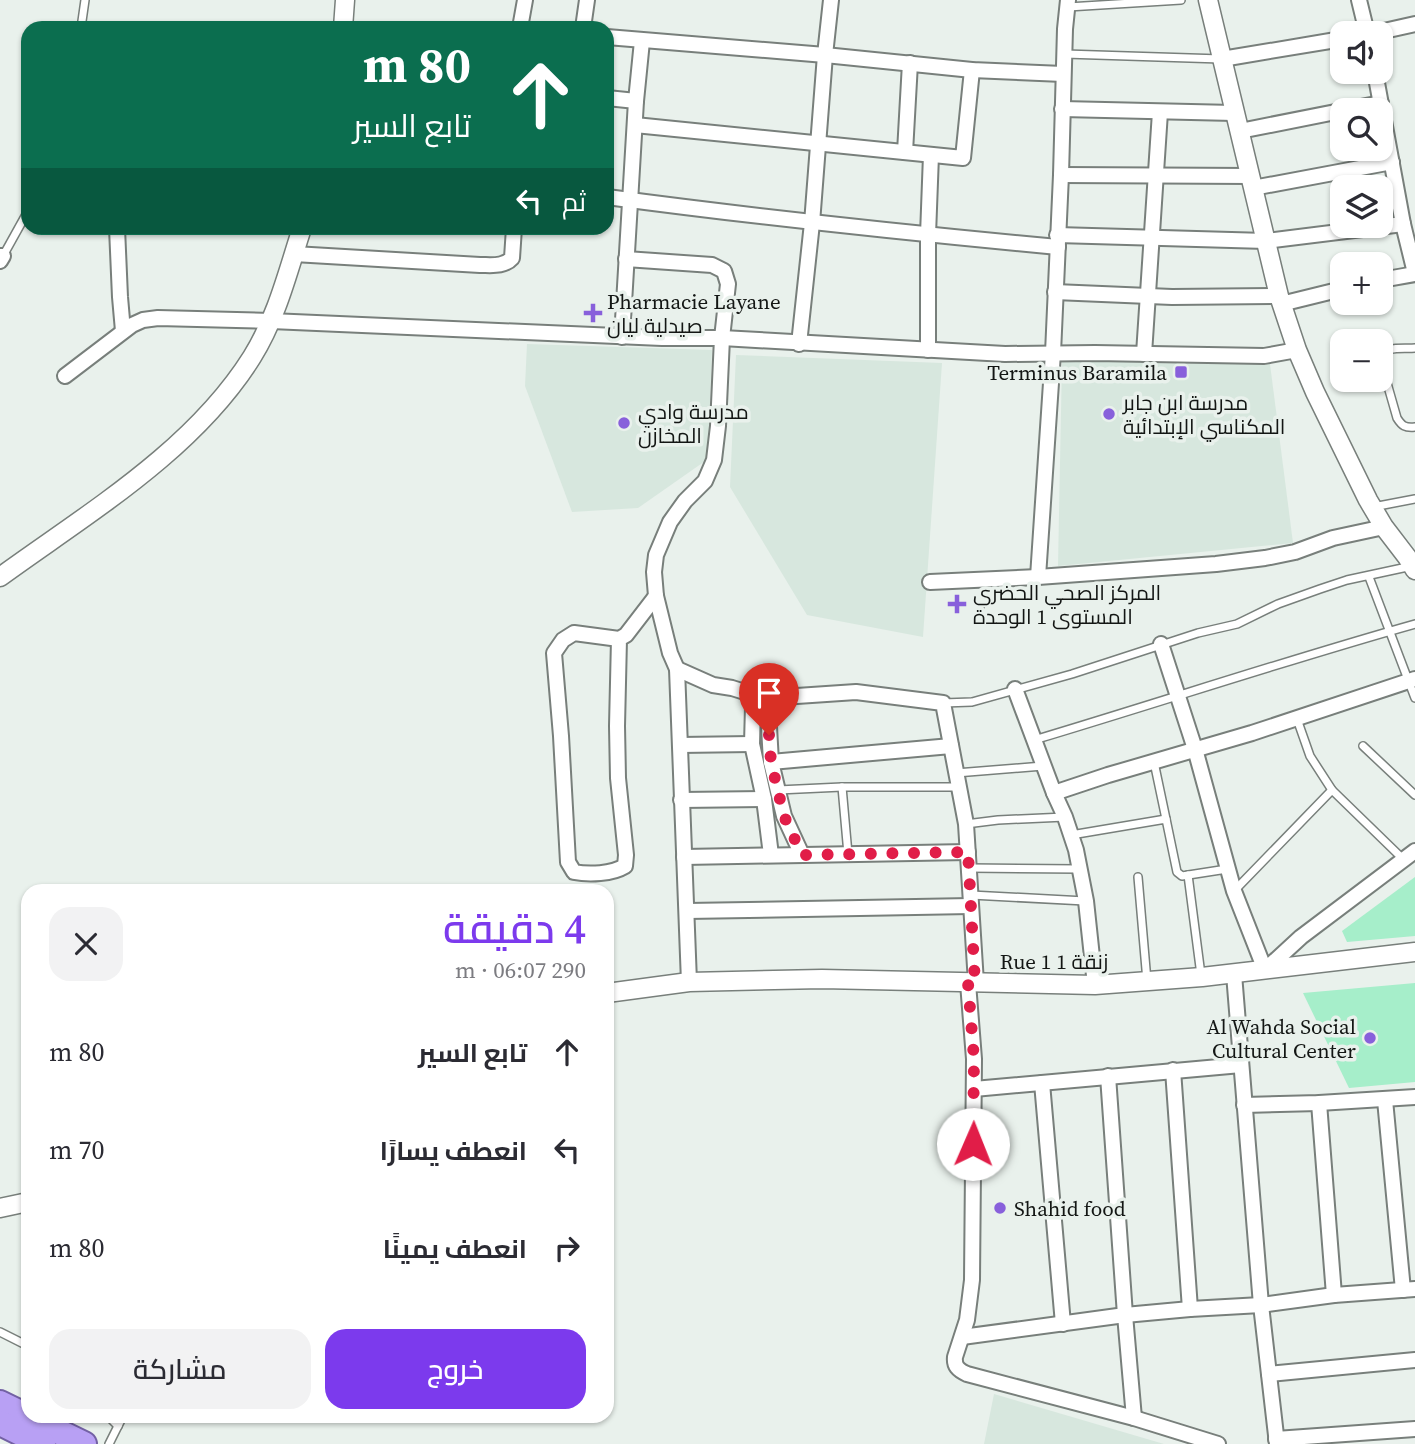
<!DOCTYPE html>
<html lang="ar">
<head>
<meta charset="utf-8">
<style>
	body { margin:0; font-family:"Source Serif 4",Cairo,serif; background:#f2f2f3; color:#2b2b33; direction:rtl; height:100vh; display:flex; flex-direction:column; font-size:26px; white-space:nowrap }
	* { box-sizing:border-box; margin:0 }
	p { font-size:23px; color:#7c7c81 }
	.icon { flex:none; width:38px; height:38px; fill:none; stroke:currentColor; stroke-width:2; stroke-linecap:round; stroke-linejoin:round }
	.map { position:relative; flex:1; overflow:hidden; direction:ltr }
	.panel { position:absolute; left:21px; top:884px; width:593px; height:539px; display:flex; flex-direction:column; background:#fff; border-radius:21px; box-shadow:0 2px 5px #0004; direction:rtl }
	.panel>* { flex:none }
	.banner { position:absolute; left:21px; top:21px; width:593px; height:214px; border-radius:21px; box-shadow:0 2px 5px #0004; direction:rtl; background:#0b6e4f; color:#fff; overflow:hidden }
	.tools { position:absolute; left:1330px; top:21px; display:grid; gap:14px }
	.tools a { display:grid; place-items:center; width:63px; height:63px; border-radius:14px; background:#fff; box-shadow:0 2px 5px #0004; font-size:35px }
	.pin { position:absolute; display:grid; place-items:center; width:60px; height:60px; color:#fff; margin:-72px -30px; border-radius:50% 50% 50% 0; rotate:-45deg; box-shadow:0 0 7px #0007 }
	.pin .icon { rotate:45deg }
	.me { position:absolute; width:77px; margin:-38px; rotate:1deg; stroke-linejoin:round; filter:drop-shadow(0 0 5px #0008) }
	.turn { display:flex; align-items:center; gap:24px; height:147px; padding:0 28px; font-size:32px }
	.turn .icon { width:91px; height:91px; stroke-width:2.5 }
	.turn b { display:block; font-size:49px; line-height:60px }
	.then { display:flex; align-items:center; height:66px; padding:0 28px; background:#0003; gap:14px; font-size:26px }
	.round { display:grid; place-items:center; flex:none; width:74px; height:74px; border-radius:21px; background:#f2f2f3 }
	.overview { display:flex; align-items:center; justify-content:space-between; height:119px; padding:0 28px }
	h1 { font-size:42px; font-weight:600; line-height:52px; color:#7c3aed }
	.cta { display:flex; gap:14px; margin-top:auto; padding:14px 28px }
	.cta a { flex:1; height:80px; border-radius:21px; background:#7c3aed; color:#fff; font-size:28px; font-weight:600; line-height:80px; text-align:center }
	.cta a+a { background:#f2f2f3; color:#2b2b33 }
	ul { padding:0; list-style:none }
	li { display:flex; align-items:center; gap:21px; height:98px; padding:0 28px }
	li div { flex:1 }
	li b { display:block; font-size:26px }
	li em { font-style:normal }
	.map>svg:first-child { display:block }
	.built { fill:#d7e7de }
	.green { fill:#a6eeca }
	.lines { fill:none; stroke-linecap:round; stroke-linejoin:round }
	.service-casing { stroke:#787f7b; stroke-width:10 }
	.minor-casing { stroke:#787f7b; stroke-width:18 }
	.tertiary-casing { stroke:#787f7b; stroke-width:21 }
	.trunk-casing { stroke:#7361a4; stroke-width:28 }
	.service { stroke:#fff; stroke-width:7 }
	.minor { stroke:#fff; stroke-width:14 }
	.tertiary { stroke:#fff; stroke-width:18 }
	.trunk { stroke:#b8a0f4; stroke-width:24 }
	.route { stroke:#e11d48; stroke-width:12; stroke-dasharray:0 21.6 }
	.poi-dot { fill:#8860db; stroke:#e9f1ec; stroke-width:2.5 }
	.labels { text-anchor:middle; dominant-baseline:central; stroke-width:7; stroke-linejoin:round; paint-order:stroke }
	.poi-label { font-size:21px; fill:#131614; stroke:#e9f1ec; text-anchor:start }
	.street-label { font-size:21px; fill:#131614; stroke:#e9f1ec }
</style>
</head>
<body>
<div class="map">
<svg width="1415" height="1444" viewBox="0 0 1415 1444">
	<rect width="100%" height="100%" fill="#e9f1ec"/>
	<!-- built -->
	<g class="built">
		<path d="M527,344l185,6 -4,109 -70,49 -66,4 -47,-126z"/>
		<path d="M736,355l206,8 -19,274 -116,-22 -77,-128z"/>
		<path d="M1062,361l208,3 23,179 -235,23z"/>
		<path d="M994,1394l170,50h-180z"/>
	</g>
	<!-- green -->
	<g class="green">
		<path d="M1415,877v59l-68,6 -5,-11z"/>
		<path d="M1415,983v99l-66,6 -46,-95z"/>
	</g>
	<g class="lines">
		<defs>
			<g id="service">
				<path d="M1068,7l113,-7"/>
				<path d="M81,28l4,-28"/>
				<path d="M1065,54l156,5"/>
				<path d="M3,256l25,-45"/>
				<path d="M1381,359c3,-14 21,-10 34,-11"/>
				<path d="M1381,362l16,56c5,8 8,10 18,9"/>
				<path d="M1373,507l42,-8"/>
				<path d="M1369,577l46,121"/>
				<path d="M943,703l29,-1 100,-28 126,-41 39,-9 41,-20 42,-15 27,-9 65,-14"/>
				<path d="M1297,719l13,37 22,34 71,69"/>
				<path d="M1034,740c127,-38 253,-80 381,-116"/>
				<path d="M1363,746l52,49"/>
				<path d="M1154,762l12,57"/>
				<path d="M956,773l87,-7"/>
				<path d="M842,787l6,67"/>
				<path d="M778,790l64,-3h116"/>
				<path d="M966,824l32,-4 67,-3"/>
				<path d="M1071,835l95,-16 11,53 5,4 45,-7"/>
				<path d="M969,868l110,1"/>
				<path d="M1188,875l13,100"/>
				<path d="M1138,877l9,104"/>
				<path d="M1235,890l97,-100"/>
				<path d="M971,895l114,6"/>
				<path d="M0,1332l28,14"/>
				<path d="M108,1416l10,10"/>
				<path d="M109,1444l14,-28"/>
			</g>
			<g id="minor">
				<path d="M1359,0l8,33"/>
				<path d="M520,28l5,-28"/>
				<path d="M583,28l4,-28"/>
				<path d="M1375,33l40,-9"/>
				<path d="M607,37l218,18 147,15 91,4"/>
				<path d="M1222,59l120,-20"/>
				<path d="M1375,72l28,152 12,49"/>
				<path d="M607,98l29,3"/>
				<path d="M1062,109l172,4"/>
				<path d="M635,125l328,33 9,-88"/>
				<path d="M1240,131l141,-28"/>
				<path d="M905,152l5,-89"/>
				<path d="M1061,175l190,1"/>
				<path d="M1253,188l139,-26"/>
				<path d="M607,197c150,20 300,36 451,50"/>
				<path d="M117,228l3,69 3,34"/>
				<path d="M1057,235l209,6 137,-17"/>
				<path d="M294,254l186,11c12,0 24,2 32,-7l2,-30"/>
				<path d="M0,256h3l-3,5"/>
				<path d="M626,259l86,6 12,6 4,13 -6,54 -4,88 -4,34 -9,21 -20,20 -15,21 -14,33 -2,17 2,24 14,57 7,16 12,313"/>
				<path d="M1381,280l34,-6"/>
				<path d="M1055,292l117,5 107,-1"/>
				<path d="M1281,304l61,-15"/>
				<path d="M622,337l14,-236 6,-60"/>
				<path d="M799,344l13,-121 13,-168 6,-55"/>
				<path d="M928,350v-115l3,-80"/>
				<path d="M1144,354l16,-242"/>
				<path d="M65,376l67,-51 11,-5 15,-2 113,3 391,17h60l283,16 90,-1 169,3 33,-6"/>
				<path d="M1038,577l15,-224 8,-178 4,-146 3,-29"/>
				<path d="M930,582l108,-5 178,-13 49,-6 30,-6 38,-14 51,-11"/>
				<path d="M619,639l-2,87 1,52 8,77 -1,11c-13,8 -36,9 -51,6l-6,-10 -7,-126 -7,-83 9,-13 11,-7 45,6 7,-4 30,-39"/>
				<path d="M1161,644l34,105 39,142 31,79 36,-33 114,-86"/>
				<path d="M677,669l36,16 19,3 16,5 5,13 -1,38 12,55 7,56"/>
				<path d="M1015,689l39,104 11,24 11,33 10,51 9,84"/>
				<path d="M680,745l72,-1"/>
				<path d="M771,762l180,-16"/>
				<path d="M1054,793l54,-18 144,-42 163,-54"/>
				<path d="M681,800l83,-1"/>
				<path d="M802,855l-18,-39 -13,-54 -3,-53 5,-9 9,-3 74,-5 87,11 23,121 10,159"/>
				<path d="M684,857l284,-5"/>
				<path d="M687,911l284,-5"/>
				<path d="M1234,974l27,331 16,139"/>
				<path d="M968,983l6,76 -2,221 -5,40 -12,37c-1,9 3,13 12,17l167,44 84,26"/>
				<path d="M1173,1070l17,239"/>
				<path d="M1108,1076l17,239 9,103"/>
				<path d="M1042,1083l21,241"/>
				<path d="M974,1089l267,-24"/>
				<path d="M1385,1100l18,190"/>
				<path d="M1319,1103l15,192"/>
				<path d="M1244,1105l75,-2 96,-6"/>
				<path d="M962,1337l163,-22 65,-6 71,-4 73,-10 81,-6"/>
				<path d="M1269,1374l146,-14"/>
				<path d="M1276,1439l139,-10"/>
			</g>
			<g id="tertiary">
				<path d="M1208,0l71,296 18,54 18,42 53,108 16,27 23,30 8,13"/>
				<path d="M343,28l2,-28"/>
				<path d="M0,577c88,-64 193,-126 252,-220 25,-40 36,-86 50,-129"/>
				<path d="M607,993l82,-11 133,-3 273,6 107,-8 213,-25"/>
				<path d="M0,1208l28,-6"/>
			</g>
			<g id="trunk">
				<path d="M0,1403l84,41"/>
				<path d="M0,1423l43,21"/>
			</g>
		</defs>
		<!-- service casing -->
		<use href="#service" class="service-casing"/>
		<!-- minor casing -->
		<use href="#minor" class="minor-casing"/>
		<!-- tertiary casing -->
		<use href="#tertiary" class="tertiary-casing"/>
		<!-- trunk casing -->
		<use href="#trunk" class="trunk-casing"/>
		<!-- service -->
		<use href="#service" class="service"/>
		<!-- minor -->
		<use href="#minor" class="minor"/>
		<!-- tertiary -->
		<use href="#tertiary" class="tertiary"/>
		<!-- trunk -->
		<use href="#trunk" class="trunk"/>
	</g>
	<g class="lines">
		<!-- route -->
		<path class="route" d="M769,735l2,27 13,54 18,39 166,-3 7,131h-7l6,76 -1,85"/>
	</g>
	<!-- markers -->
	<g class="poi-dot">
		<path d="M589.5 302.5h7v7h7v7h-7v7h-7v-7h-7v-7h7z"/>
		<rect x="1174" y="365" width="14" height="14" rx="3.5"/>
		<circle cx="1109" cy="414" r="7"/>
		<circle cx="624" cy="423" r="7"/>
		<path d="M953.5 593.5h7v7h7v7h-7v7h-7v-7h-7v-7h7z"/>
		<circle cx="1370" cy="1038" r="7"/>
		<circle cx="1000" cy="1208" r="7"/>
	</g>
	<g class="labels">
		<!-- poi labels -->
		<g class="poi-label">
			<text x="607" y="301">Pharmacie Layane<tspan x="607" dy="24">صيدلية ليان</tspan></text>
			<text x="1167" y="372" text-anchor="end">Terminus Baramila</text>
			<text x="1123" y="402">مدرسة ابن جابر<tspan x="1123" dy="24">المكناسي الإبتدائية</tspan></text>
			<text x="638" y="411">مدرسة وادي<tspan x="638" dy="24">المخازن</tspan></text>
			<text x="973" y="592">المركز الصحي الحضري<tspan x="973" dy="24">المستوى 1 الوحدة</tspan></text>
			<text x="1356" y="1026" text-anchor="end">Al Wahda Social<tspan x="1356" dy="24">Cultural Center</tspan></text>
			<text x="1014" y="1208">Shahid food</text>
		</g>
		<!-- street labels -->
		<g class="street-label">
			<text x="1054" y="961">Rue 1 زنقة 1</text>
		</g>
	</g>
</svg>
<div class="tools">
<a><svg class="icon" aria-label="sound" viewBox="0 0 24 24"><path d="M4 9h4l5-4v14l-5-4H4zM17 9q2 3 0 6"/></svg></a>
<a><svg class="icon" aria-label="search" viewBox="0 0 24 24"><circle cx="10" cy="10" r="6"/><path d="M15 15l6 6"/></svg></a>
<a><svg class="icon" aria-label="layers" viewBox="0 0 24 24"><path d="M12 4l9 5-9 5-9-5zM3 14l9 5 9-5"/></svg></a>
<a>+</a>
<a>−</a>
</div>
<div class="pin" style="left:769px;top:735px;background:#d93025"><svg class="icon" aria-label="arrive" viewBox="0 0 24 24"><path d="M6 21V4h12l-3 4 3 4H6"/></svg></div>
<svg class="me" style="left:973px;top:1144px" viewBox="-20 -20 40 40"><circle r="19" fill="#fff"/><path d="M0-13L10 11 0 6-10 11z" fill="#e11d48"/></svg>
<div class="banner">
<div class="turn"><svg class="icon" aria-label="ahead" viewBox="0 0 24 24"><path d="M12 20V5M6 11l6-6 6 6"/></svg><div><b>80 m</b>تابع السير</div></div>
<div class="then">ثم<svg class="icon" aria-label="left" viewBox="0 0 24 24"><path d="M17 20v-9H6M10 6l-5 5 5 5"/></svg></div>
</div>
<section class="panel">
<div class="overview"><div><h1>4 دقيقة</h1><p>290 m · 06:07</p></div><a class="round"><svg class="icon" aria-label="close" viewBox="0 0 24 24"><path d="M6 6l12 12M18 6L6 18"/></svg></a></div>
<ul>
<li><svg class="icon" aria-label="ahead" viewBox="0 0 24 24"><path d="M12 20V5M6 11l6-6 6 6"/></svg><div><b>تابع السير</b></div><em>80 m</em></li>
<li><svg class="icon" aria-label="left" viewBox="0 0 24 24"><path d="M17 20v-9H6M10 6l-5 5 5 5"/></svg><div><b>انعطف يسارًا</b></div><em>70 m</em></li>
<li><svg class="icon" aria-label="right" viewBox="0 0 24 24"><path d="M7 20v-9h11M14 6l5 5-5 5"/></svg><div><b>انعطف يمينًا</b></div><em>80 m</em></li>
</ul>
<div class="cta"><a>خروج</a><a>مشاركة</a></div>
</section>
</div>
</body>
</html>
